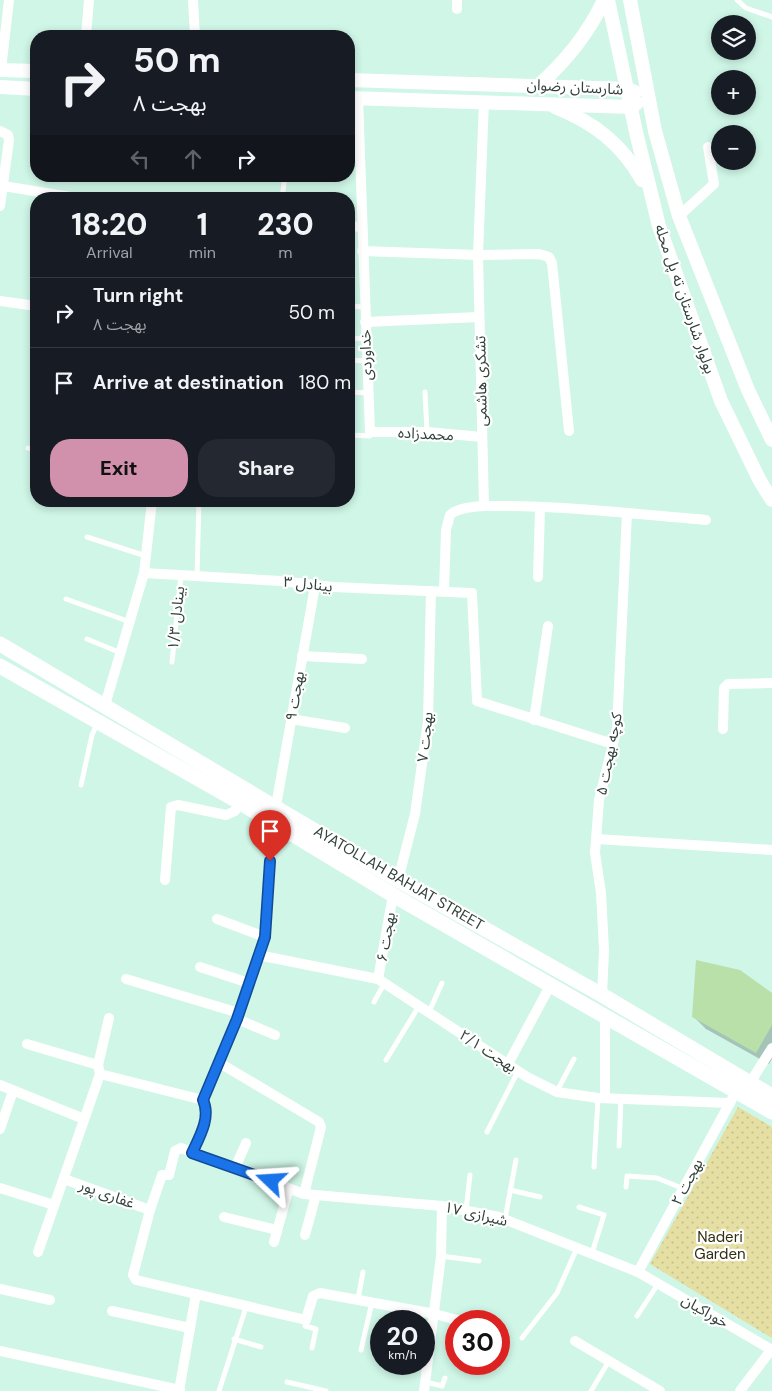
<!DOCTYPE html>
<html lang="en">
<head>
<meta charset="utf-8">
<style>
	body { margin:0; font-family:"DM Sans","Noto Sans Arabic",sans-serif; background:#242831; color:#f1f3f6; height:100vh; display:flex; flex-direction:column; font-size:19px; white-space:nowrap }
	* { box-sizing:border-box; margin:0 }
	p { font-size:16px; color:#9ea1a6 }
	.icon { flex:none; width:28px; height:28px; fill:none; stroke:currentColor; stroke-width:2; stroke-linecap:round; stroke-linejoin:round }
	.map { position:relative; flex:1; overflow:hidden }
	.sheet { position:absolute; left:30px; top:192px; width:325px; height:315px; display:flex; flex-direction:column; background:#171b24; border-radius:20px; box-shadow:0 2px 8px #0003 }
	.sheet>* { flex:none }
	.hud { position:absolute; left:30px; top:30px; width:325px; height:152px; border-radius:20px; box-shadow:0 2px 8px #0003; background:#171b24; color:#f1f3f6; overflow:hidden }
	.fabs { position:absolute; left:711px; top:15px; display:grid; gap:10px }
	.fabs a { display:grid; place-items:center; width:45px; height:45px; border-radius:50%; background:#171b24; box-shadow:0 2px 8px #0003; font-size:25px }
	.speed { position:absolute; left:370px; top:1310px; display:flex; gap:10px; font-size:25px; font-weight:700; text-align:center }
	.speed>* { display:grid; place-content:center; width:65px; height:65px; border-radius:50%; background:#171b24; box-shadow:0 2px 8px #0003; line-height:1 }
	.speed small { font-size:12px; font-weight:400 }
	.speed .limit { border:8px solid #d22; background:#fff; color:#111 }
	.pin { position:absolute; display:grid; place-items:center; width:42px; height:42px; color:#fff; margin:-51px -21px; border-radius:50% 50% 50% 0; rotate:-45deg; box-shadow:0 0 5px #0007 }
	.pin .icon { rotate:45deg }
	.me { position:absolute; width:55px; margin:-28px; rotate:290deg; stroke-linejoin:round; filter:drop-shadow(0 0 4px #0008) }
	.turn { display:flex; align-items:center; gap:18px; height:105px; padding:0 20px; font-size:22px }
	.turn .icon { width:65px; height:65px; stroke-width:2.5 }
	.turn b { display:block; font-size:35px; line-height:42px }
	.lanes { display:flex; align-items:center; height:48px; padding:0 20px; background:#0003; justify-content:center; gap:25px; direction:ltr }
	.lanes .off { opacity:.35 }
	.eta { display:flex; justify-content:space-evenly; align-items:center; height:85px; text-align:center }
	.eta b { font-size:30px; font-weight:800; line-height:35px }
	.cta { display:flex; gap:10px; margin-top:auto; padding:10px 20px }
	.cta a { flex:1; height:58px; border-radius:20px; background:#d190ac; color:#111; font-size:20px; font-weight:800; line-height:58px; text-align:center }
	.cta a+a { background:#242831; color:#f1f3f6 }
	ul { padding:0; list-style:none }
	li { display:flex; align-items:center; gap:15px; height:70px; padding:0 20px; border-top:1px solid #363941 }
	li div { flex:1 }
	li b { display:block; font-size:19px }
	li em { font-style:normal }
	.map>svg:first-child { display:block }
	.garden { fill:url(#garden-dots) }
	.shadow { fill:#0003 }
	.building { fill:#bae0a9 }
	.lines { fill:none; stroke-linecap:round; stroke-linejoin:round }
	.service { stroke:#fff; stroke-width:5 }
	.minor { stroke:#fff; stroke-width:10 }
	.tertiary { stroke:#fff; stroke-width:14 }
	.secondary { stroke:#fff; stroke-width:15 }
	.route-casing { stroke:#114b97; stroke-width:12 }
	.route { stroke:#1a73e8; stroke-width:9 }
	.labels { text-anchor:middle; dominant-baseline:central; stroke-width:4.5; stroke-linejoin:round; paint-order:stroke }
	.street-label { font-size:15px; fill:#31413a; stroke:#fff }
	.park-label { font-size:15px; fill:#312e12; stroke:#fff }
</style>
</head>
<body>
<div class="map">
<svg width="772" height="1391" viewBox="0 0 772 1391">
	<defs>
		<pattern id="garden-dots" width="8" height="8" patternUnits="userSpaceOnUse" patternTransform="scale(1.25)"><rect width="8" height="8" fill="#e5dfa3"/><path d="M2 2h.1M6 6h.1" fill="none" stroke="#c5c18d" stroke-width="1.8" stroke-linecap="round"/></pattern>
	</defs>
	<rect width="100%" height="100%" fill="#cff6e7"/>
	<!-- garden -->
	<path class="garden" d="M738,1107l34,20v211l-122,-74z"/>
	<!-- shadow -->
	<path class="shadow" d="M772,994v65l-3,5 -63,-35 -12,-12z"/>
	<!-- building -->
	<path class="building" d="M696,960l44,10 32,23v32l-16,28 -64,-36z"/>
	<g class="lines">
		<!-- service -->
		<g class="service">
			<path d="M737,0l9,8 26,9"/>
			<path d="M282,199l3,-23"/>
			<path d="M349,306l15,1"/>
			<path d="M349,338l17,1"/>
			<path d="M349,360l17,1"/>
			<path d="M349,392l19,1"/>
			<path d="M425,392l2,40"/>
			<path d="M349,435l21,1"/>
			<path d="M28,448l8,2"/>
			<path d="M87,537l59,19"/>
			<path d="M197,576l2,-75"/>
			<path d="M66,599l64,23"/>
			<path d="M87,639l34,14"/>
			<path d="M172,662l9,-87"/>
			<path d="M81,785l11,-50 5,-11"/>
			<path d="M374,1002l10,-18"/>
			<path d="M429,1012l13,-29"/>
			<path d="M386,1060l33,-54"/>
			<path d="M557,1091l17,-32"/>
			<path d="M487,1132l31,-61"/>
			<path d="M619,1146l2,-47"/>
			<path d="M594,1167l4,-69"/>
			<path d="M626,1187l1,-11 30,2 27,11"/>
			<path d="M510,1190l30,7"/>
			<path d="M579,1207l25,8 -12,38"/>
			<path d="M466,1210l4,-35"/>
			<path d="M505,1219l11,-59"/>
			<path d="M441,1256l38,5"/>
			<path d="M358,1299l5,-27"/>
			<path d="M637,1316l21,-32"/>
			<path d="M306,1320l-1,6 11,3 -4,19"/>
			<path d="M522,1338l35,-45 20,-45"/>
			<path d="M234,1339l27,8"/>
			<path d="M361,1350l11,-48"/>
			<path d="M287,1382l39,9"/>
			<path d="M426,1382l16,4 3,-8"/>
			<path d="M219,1391l27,-84"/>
			<path d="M591,1391l18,-30"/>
		</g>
		<!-- minor -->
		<g class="minor">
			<path d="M193,0l2,36"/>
			<path d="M457,0v9"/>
			<path d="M86,36l3,-36"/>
			<path d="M1,70l8,-70"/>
			<path d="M358,98l12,334h57l55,5"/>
			<path d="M484,101l-6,154 6,251"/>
			<path d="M0,131l8,4 1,5 -9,66"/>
			<path d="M3,186l80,13"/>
			<path d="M679,216l35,-32 -6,-37"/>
			<path d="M349,226l12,1"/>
			<path d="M362,251l116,4 61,-1 10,3 3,6 17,168"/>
			<path d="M0,301l36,5"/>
			<path d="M365,322l114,-5"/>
			<path d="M144,573l137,8 52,6 139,6 5,108 136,43"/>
			<path d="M538,577l2,-69"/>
			<path d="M444,591l2,-61 4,-15c7,-7 26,-9 36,-9 73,-1 147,8 220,14"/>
			<path d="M302,656l60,3"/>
			<path d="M105,705l39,-132 8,-72"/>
			<path d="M291,719l54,9"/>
			<path d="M534,720l14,-94"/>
			<path d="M723,729l1,-41 4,-4 44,-1"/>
			<path d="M276,806l39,-220"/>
			<path d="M597,839l175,11"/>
			<path d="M165,880l6,-73 7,-2 48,10 9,-4 4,-9"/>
			<path d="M398,880l17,-66 13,-93 3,-130"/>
			<path d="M217,919l48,18"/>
			<path d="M258,955l120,24 149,98 30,15 41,6 132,5"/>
			<path d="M200,967l49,16"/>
			<path d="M126,979l113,34"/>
			<path d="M378,979l15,-84"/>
			<path d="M602,995l2,-45 -3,-57 -6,-40 4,-53 18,-72 10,-215"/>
			<path d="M605,1015v83"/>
			<path d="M237,1019l38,16"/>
			<path d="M27,1044l71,21"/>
			<path d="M218,1062l101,60 2,5 -17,67"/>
			<path d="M508,1064l43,-80"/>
			<path d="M100,1074l103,26"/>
			<path d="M750,1083l22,-35"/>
			<path d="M0,1085l84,34"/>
			<path d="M0,1129l13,-38"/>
			<path d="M192,1153c8,-17 19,-36 11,-53l34,-81 28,-82 8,-114"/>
			<path d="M235,1168l11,-25"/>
			<path d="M64,1179l86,31"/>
			<path d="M0,1188l54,17"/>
			<path d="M224,1217l53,13"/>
			<path d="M305,1235l11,-40"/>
			<path d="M274,1242l15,-54"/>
			<path d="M38,1252l62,-178 -2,-9 11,-47"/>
			<path d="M638,1272l94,-173"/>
			<path d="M0,1289l50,11"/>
			<path d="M112,1311l78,17"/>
			<path d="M461,1321l-26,-7 -115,-21 -7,3 -7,24 -170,-40 -3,-5 17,-65 12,-35h7l6,-24 6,-3 123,46 138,12 57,11 139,55 134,78"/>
			<path d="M575,1341l85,50"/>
			<path d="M0,1351l180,39"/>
			<path d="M179,1391l17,-97"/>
			<path d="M424,1391l17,-135 1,-50"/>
			<path d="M740,1391l31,-41"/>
		</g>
		<!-- tertiary -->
		<g class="tertiary">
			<path d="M608,0l28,132 23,94 62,175 39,80 12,19"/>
			<path d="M630,0l25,131 24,85 69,174 24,50"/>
			<path d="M0,70l36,1"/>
			<path d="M349,80l278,9 8,3"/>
			<path d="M539,85c28,-25 49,-51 65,-85"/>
			<path d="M0,87l36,2"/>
			<path d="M349,98l282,9 6,-4"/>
			<path d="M555,107c38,15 67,37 87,73"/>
		</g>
		<!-- secondary -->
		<g class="secondary">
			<path d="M0,644l398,236 204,115 170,101"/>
			<path d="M0,666l239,136 154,93 379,217"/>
		</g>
	</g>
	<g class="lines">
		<defs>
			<path id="route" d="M270,861l-5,76 -28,82 -34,81c8,17 -3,36 -11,53l79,28"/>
		</defs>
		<!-- route casing -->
		<use href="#route" class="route-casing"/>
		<!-- route -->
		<use href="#route" class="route"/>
	</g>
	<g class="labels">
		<!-- street labels -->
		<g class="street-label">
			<text transform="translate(575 87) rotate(3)">شارستان رضوان</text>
			<text transform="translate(685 299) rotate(71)">بولوار شارستان ته پل محله</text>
			<text transform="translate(366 355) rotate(-92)">خداوردی</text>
			<text transform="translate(481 381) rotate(-91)">تشکری هاشمی</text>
			<text transform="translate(426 434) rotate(3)">محمدزاده</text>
			<text transform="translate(308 584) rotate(6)">بینادل ۳</text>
			<text transform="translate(176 618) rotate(-84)">بینادل ۱/۳</text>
			<text transform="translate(295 696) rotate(-80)">بهجت ۹</text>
			<text transform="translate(425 737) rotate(-84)">بهجت ۷</text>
			<text transform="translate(609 754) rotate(-79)">کوچه بهجت ۵</text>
			<text transform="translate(399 878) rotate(30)">AYATOLLAH BAHJAT STREET</text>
			<text transform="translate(386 937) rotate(-80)">بهجت ۶</text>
			<text transform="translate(488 1051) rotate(33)">بهجت ۲/۱</text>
			<text transform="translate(687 1182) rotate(-62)">بهجت ۲</text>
			<text transform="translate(107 1194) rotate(20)">غفاری پور</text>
			<text transform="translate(476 1214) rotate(13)">شیرازی ۱۷</text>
			<text transform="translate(705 1311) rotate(30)">خوراکیان</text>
		</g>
		<!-- park labels -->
		<g class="park-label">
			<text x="720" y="1237">Naderi<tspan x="720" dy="17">Garden</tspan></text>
		</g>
	</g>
</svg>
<div class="fabs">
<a><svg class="icon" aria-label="layers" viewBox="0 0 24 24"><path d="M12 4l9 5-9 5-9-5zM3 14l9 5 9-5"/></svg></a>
<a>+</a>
<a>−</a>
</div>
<div class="speed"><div>20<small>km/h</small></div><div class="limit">30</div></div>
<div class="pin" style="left:270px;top:861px;background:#d93025"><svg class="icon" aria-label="arrive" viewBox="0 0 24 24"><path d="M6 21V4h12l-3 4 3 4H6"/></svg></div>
<svg class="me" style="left:271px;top:1181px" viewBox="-20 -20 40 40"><path d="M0-17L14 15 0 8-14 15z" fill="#1a73e8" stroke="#fff" stroke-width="4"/></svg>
<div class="hud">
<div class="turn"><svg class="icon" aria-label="right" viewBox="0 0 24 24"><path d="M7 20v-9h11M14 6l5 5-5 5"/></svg><div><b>50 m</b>بهجت ۸</div></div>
<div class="lanes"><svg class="icon off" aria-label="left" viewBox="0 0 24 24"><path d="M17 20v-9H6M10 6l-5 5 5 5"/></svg><svg class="icon off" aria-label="ahead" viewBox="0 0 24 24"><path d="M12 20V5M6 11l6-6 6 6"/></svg><svg class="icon" aria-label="right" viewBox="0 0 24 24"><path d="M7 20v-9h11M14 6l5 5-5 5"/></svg></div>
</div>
<section class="sheet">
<div class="eta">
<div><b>18:20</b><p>Arrival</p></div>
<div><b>1</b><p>min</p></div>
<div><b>230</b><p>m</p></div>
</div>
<ul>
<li><svg class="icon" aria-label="right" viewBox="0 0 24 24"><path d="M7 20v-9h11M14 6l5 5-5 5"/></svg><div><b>Turn right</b><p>بهجت ۸</p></div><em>50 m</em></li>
<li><svg class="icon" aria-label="arrive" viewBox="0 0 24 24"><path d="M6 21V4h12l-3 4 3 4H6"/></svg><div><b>Arrive at destination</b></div><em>180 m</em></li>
</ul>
<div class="cta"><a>Exit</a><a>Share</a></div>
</section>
</div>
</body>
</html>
